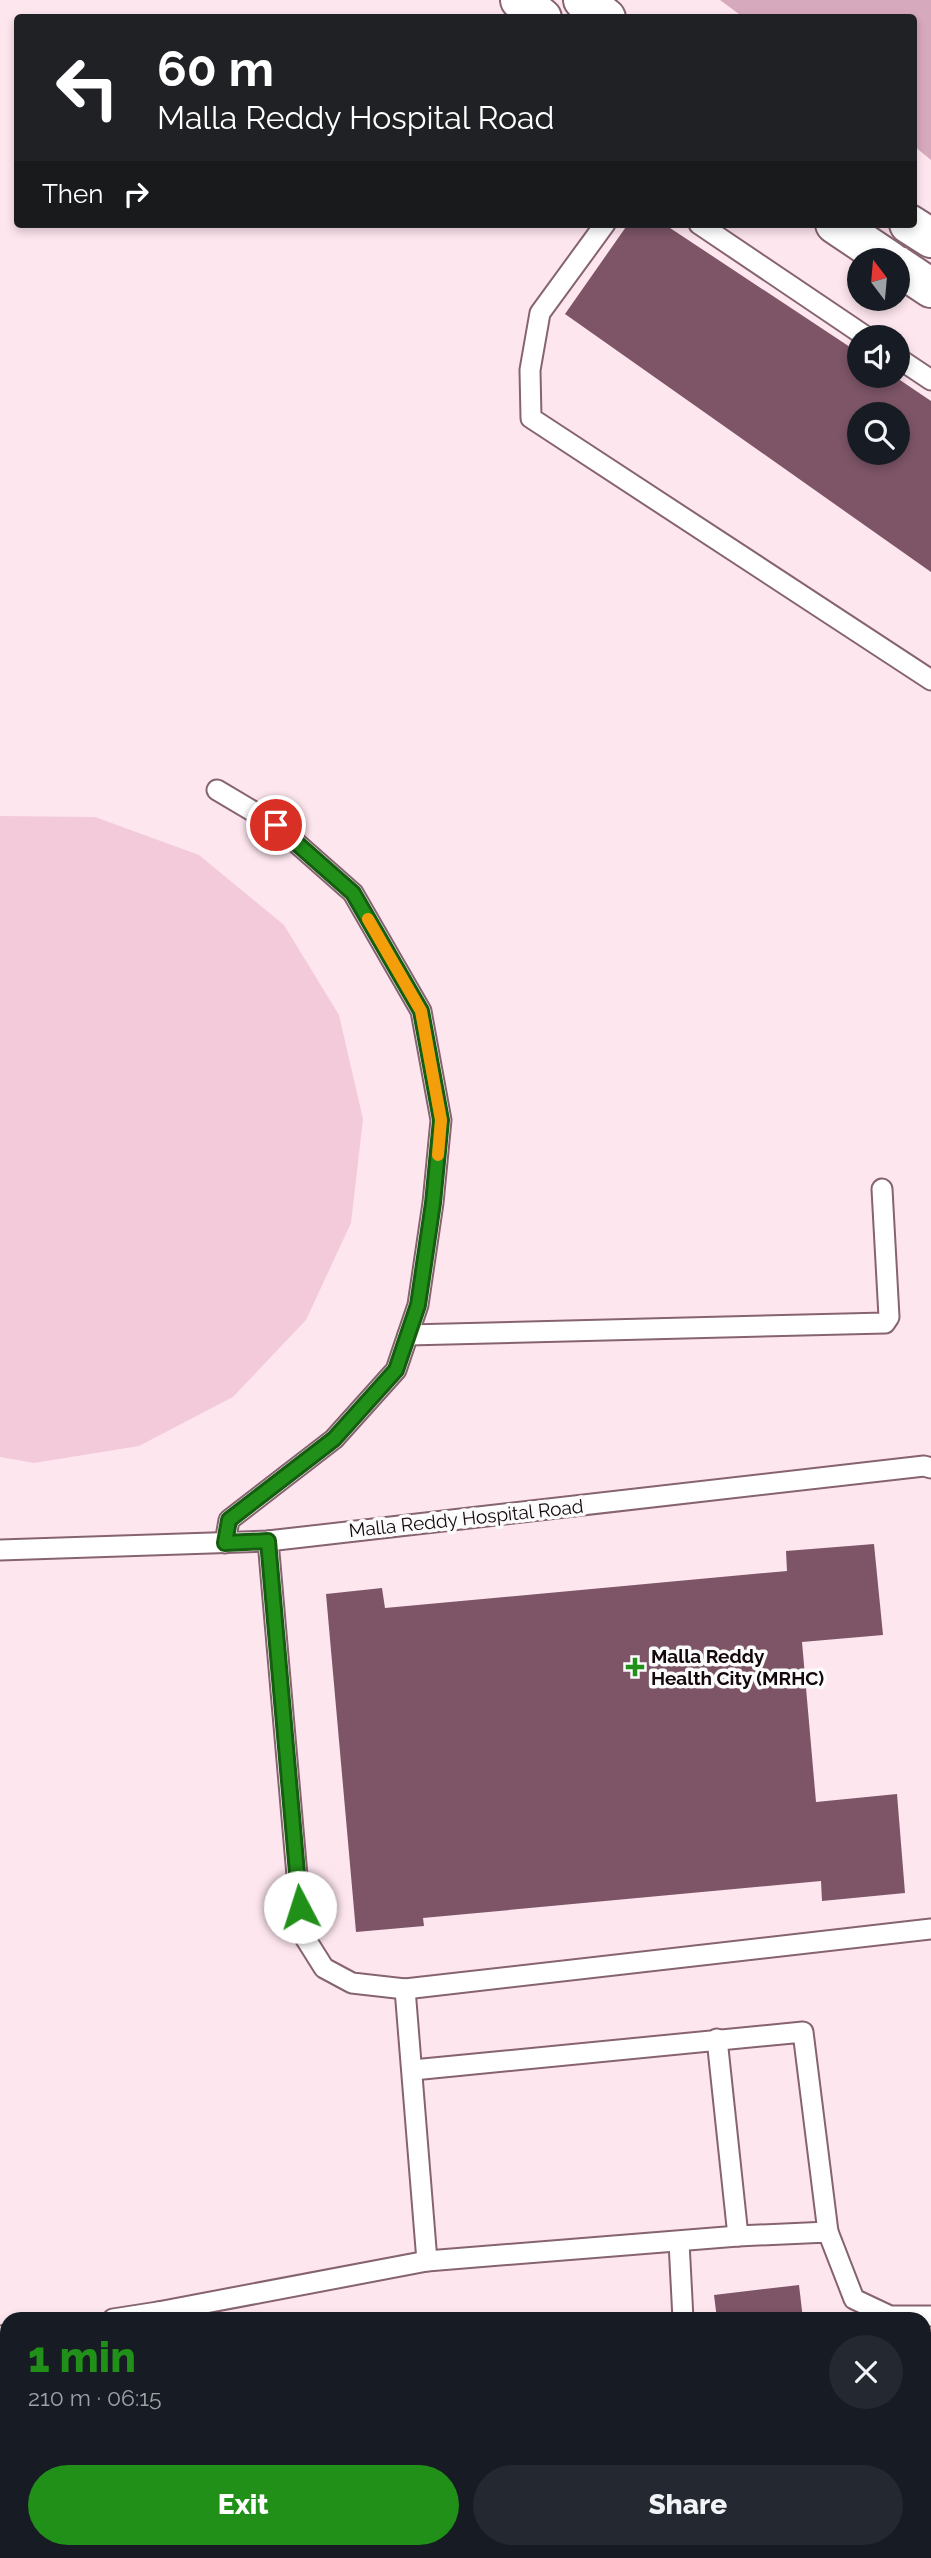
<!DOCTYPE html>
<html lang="en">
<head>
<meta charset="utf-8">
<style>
	body { margin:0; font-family:Raleway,sans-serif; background:#242831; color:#f1f3f6; height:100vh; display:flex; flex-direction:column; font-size:26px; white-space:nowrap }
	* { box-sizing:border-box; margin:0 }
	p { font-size:23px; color:#9ea1a6 }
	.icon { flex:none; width:38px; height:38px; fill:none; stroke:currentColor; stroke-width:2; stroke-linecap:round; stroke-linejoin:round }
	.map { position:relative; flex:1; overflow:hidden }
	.sheet { position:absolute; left:0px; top:2312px; width:931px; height:247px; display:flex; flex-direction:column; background:#171b24; border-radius:21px 21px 0 0; box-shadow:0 4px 10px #0003 }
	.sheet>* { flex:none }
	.banner { position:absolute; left:14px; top:14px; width:903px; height:214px; border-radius:7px; box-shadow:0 4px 10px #0003; background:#202124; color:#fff; overflow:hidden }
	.needle { width:46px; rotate:344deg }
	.tools { position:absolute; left:847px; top:248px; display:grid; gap:14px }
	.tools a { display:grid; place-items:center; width:63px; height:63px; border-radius:50%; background:#171b24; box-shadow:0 4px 10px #0003; font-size:35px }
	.pin { position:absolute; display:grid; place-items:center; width:60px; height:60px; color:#fff; margin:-30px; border:4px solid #fff; border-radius:50%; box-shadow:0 2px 7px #0007 }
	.me { position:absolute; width:77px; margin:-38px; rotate:355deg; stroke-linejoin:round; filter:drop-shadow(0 0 5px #0008) }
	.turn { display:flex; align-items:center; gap:24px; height:147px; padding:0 28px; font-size:32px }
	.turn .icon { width:91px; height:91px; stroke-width:2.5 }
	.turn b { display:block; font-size:49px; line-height:60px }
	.then { display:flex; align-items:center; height:66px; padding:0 28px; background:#0003; gap:14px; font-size:26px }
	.round { display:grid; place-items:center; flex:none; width:74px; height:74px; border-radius:37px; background:#242831 }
	.headline { display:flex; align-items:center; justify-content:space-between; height:119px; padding:0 28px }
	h1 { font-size:42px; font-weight:800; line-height:52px; color:#219019 }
	.primary-button { display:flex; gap:14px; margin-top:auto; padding:14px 28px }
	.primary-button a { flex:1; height:80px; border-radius:42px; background:#219019; color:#fff; font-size:28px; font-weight:800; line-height:80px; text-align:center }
	.primary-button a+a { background:#242831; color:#f1f3f6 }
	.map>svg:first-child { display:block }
	.green { fill:#f3cada }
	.water { fill:#d7a9bc }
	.building { fill:#7d5566; fill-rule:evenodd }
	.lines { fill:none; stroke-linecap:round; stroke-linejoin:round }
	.service-casing { stroke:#866371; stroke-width:23 }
	.primary-casing { stroke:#866371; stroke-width:42 }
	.service { stroke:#fff; stroke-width:19 }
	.primary { stroke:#fff; stroke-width:38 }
	.route-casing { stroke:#155e10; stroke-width:18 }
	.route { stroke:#219019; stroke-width:12 }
	.slow { stroke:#f59e0b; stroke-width:12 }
	.poi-dot { fill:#219019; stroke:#fbfbfb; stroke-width:2.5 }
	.labels { text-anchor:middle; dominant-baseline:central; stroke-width:7; stroke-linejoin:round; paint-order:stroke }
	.street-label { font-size:19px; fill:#14080d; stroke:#fbfbfb }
	.poi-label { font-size:19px; font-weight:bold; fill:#14080d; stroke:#fbfbfb; text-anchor:start }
</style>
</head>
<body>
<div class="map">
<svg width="931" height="2558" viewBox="0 0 931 2558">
	<rect width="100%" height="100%" fill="#fee6ef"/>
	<!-- green -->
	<path class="green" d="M0,816l95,1 104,38 85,70 55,90 24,104 -12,104 -45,97 -73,77 -94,49 -105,17 -34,-6z"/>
	<!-- water -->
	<path class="water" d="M720,0h211v160l-17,-14v-128l-171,-1z"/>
	<!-- building -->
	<g class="building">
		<path d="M628,224h36l195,129v23h35l37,25v171l-366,-258zM859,415h39v38h-39z"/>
		<path d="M874,1544l9,91 -81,7 14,160 81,-8 8,99 -83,8 -1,-20 -398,37 1,8 -68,6 -30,-338 56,-6 3,20 402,-37 -1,-20z"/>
		<path d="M799,2285l4,34h-86l-3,-24z"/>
		<path d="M357,2315v4h-18v-2z"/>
		<path d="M924,2344h7v214h-35v-6h28z"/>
		<path d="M310,2552h73l1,6h-73z"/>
		<path d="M430,2552h238v6h-237z"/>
		<path d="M742,2552h86l1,6h-86z"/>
	</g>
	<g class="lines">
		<defs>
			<g id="service">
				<path d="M605,224l-65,89 -10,57 1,48 400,262"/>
				<path d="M699,224l169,114"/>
				<path d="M898,358l33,22"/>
				<path d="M217,790l59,35 77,68 68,118 20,109 -8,83 -15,102 -22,65 -62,69 -105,81 -4,23"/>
				<path d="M408,1335l477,-12 4,-6 -7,-128"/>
				<path d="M268,1541l34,392 22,35 28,15 53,6 526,-60"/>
				<path d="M0,1550l268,-9 656,-75 7,2"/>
				<path d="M405,1989l22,272"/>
				<path d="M717,2039l21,197"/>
				<path d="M413,2070l390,-38 25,200"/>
				<path d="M679,2242l4,77"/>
				<path d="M113,2319l45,-7"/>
				<path d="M158,2319v-7l269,-51 311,-25 90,-4 26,67 36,17h41"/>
				<path d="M0,2336l7,-1"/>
				<path d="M0,2535l7,-1"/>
				<path d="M695,2552l1,6"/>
			</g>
			<g id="primary">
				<path d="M520,0l22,18"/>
				<path d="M583,0l23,18"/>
				<path d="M835,224l55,37"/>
				<path d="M909,224l22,14"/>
				<path d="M898,266l33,22"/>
			</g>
		</defs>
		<!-- service casing -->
		<use href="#service" class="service-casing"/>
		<!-- primary casing -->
		<use href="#primary" class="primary-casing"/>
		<!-- service -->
		<use href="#service" class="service"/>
		<!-- primary -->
		<use href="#primary" class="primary"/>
	</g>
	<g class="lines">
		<defs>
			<path id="route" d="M276,825l77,68 68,118 20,109 -8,83 -15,102 -22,65 -62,69 -105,81 -4,23 43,-2 32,366"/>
		</defs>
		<!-- route casing -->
		<use href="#route" class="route-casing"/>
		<!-- route -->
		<use href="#route" class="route"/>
		<!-- slow -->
		<path class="slow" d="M368,919l53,92 20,109 -3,35"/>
	</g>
	<!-- markers -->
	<path class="poi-dot" d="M631.5 1656.5h7v7h7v7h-7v7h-7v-7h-7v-7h7z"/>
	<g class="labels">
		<!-- street labels -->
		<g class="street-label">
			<text transform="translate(466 1518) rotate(-6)">Malla Reddy Hospital Road</text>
		</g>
		<!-- poi labels -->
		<g class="poi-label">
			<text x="651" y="1656">Malla Reddy<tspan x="651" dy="22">Health City (MRHC)</tspan></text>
		</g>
	</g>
</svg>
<div class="tools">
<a><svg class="needle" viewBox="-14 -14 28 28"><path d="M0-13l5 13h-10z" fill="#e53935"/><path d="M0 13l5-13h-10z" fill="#9ea1a6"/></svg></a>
<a><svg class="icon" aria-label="sound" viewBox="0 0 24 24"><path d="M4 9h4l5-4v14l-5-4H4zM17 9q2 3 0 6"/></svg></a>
<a><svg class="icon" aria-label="search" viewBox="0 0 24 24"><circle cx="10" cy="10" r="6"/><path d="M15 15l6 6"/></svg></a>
</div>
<div class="pin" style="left:276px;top:825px;background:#d93025"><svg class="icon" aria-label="arrive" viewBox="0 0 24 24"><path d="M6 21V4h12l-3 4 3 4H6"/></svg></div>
<svg class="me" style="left:300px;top:1907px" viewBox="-20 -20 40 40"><circle r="19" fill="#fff"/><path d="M0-13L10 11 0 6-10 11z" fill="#219019"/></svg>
<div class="banner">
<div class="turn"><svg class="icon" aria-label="left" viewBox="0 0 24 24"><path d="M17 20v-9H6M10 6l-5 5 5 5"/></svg><div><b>60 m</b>Malla Reddy Hospital Road</div></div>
<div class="then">Then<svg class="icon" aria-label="right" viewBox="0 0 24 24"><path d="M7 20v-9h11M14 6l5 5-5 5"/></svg></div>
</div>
<section class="sheet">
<div class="headline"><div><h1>1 min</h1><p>210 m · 06:15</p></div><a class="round"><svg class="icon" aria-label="close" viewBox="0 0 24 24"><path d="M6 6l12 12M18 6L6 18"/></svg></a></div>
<div class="primary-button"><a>Exit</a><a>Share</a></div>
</section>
</div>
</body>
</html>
